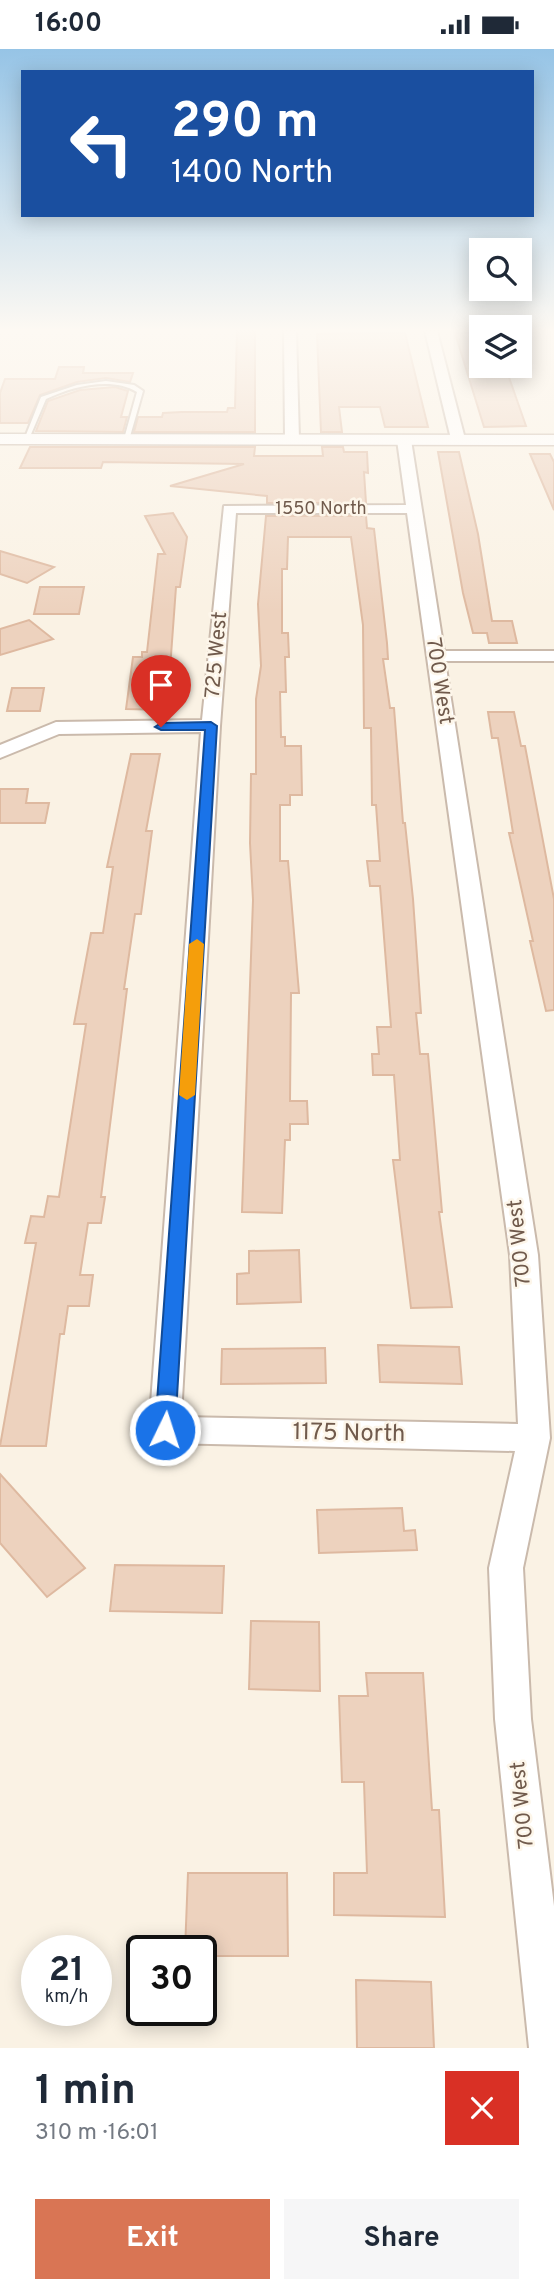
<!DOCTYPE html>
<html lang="en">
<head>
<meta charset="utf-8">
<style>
	body { margin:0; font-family:Overpass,sans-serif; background:#f6f6f7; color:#1f2937; height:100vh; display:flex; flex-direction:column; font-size:26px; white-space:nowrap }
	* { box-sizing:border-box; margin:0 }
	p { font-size:23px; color:#747a83 }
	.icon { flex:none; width:38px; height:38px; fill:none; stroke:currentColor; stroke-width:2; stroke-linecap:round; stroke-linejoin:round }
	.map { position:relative; height:1999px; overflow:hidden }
	.sheet { display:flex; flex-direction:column; background:#fff; flex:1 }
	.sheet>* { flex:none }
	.banner { position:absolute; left:21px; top:21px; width:513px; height:147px; border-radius:0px; box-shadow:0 4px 18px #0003; background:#1a4fa0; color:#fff; overflow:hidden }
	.buttons { position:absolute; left:469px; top:189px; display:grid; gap:14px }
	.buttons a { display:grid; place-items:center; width:63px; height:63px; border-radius:0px; background:#fff; box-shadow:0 4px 18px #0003; font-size:35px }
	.speed { position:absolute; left:21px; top:1886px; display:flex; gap:14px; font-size:35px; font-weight:700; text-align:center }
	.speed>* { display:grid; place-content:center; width:91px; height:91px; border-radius:50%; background:#fff; box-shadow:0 4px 18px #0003; line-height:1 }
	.speed small { font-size:18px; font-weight:400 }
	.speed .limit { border:4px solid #111; border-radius:10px; background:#fff; color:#111 }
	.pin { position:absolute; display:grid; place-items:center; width:60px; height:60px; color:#fff; margin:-72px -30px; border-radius:50% 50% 50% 0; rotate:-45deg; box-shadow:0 0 7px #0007 }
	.pin .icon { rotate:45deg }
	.me { position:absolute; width:77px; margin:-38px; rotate:4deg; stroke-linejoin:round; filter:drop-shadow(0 0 5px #0008) }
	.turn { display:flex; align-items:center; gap:24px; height:147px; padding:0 35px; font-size:32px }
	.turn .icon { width:91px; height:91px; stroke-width:2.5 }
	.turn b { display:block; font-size:49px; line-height:60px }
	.round { display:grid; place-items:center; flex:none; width:74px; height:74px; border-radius:0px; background:#f6f6f7 }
	.head { display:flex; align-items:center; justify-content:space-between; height:119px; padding:0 35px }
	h1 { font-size:42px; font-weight:700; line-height:52px }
	.button { display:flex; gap:14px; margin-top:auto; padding:14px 35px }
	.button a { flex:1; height:80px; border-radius:0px; background:#d97554; color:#fff; font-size:28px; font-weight:700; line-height:80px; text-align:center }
	.button a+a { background:#f6f6f7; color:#1f2937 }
	.status { display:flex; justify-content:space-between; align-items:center; height:49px; padding:0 35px; background:#fff; direction:ltr }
	.status svg { height:19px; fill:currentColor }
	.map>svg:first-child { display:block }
	.building { fill:#edd2be; stroke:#deb9a0; stroke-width:2 }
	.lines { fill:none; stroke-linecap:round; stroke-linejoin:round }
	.service-casing { stroke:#cabaac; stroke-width:4 }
	.minor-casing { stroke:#cabaac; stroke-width:4 }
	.tertiary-casing { stroke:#cabaac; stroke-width:3 }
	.service { fill:#fff; fill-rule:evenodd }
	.minor { fill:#fff; fill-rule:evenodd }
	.tertiary { fill:#fff; fill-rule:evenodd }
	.route { fill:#1a73e8; stroke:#114b97; stroke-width:2 }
	.slow { fill:#f59e0b }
	.labels { text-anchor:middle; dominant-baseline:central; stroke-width:5; stroke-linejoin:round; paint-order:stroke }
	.far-street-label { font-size:18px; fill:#705a4c; stroke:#fdf6ea }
	.street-label { font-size:21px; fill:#705a4c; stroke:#fdf6ea }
	.near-street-label { font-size:24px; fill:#705a4c; stroke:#fdf6ea }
</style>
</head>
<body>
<div class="status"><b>16:00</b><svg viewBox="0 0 49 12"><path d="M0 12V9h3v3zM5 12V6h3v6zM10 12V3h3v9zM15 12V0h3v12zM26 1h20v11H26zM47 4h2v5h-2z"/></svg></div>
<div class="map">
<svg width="554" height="1999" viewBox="0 0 554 1999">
	<rect width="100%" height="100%" fill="#faf2e4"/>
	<!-- building -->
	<g class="building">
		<path d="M237,282h18v101h-121l4,-15h24l1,-4 19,-1h45l1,-4h7z"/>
		<path d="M405,284l23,94h-43l-5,-20h-41l3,25h-21l-4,-98z"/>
		<path d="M455,284h26v33h24l21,60 -42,1z"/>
		<path d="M59,318h25l-1,6h50l-3,9 -24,-4 -29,4 -37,13 -12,28h-28v-30l5,-14h50z"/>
		<path d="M115,338l13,4 -7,26h6l-4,15 -87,-1 12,-30 32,-11z"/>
		<path d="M30,398h225l-1,9h69l-1,-9h21l1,5h23l1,21 -4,-1 2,31h-99v-7l-97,-10 74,-22 -141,-2 -2,6h-81z"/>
		<path d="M438,403h21l19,82 14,87h20l5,22h-28l-2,-10h-14l-10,-40z"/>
		<path d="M530,405h20l4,8v48z"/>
		<path d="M173,464l14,24 -7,50h-4l-9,123 -41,-1 7,-52h9v-5h5l11,-98h7l-20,-38z"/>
		<path d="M266,467h100l1,12 7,1 13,114 1,16h-5l7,49h4l9,115h2l8,76 8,114h-5l4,41h8l14,158h-3l13,95 -41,1 -18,-148h7l-6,-85h-21l-1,-21h7l-2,-27h14l-11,-141h-10l-3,-25h13l-4,-56h-4l-1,-77h-7l-1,-103 -12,-88h-63l-1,32h-5v64h6l1,24h-4l1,35h-6l1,45h4v9h16l1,49h-12v10h-10v56h8l11,132h-8l-1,108h17l1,23h-18v16h-5l-3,73 -40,-1 11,-312 -3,-57 1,-69h5v-75l5,-33 -3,-62z"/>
		<path d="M0,502l54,16 -27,16 -27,-9z"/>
		<path d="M40,538h44l-5,27h-45z"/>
		<path d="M29,571l24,19 -53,16v-26z"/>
		<path d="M12,639h32l-4,23h-33z"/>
		<path d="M488,663h26l7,34h4l29,153v111l-8,1 -16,-70h3l-24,-108h4l-15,-95h-6z"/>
		<path d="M131,705h29l-14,77h6l-11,83h-6l-11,75h3l-26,208h4l-4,26h-13l-8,52h13l-4,31h-21l-4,28h-4l-14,112h-46l36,-203h-11l6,-27 13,1 4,-21 11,1 27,-173h-12l17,-91h12l10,-66h-6z"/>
		<path d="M0,740h28l-2,14h23l-4,20h-45z"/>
		<path d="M299,1201l2,52 -64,2v-30l12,-1v-22z"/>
		<path d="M378,1296l81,2 3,37 -82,-2z"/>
		<path d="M325,1299l1,35 -105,1 1,-35z"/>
		<path d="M0,1425l85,94 -38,29 -47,-54z"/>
		<path d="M402,1459l2,23 11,-1 2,20 -98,3 -2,-43z"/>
		<path d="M115,1516l109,1 -2,47 -112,-2z"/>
		<path d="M251,1572l68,1 1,69 -71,-2z"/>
		<path d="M366,1624h57l9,137h7l6,107 -111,-2v-42h33l-3,-91h-22l-3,-86h29z"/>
		<path d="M188,1824h99l1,83h-87v-5h-16z"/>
		<path d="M356,1931l75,2 3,66h-77z"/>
	</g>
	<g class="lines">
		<defs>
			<path id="service" d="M106,332l28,4 9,6 -14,49 -5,-1 13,-47c-26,-16 -66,-5 -91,7l-17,40 -5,1 17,-43 36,-12z"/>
			<g id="minor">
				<path d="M284,282h12l3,108 -7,4 -7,-4z"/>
				<path d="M425,282h12l28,108 -2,3 -12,-3z"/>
				<path d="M404,387l7,4 33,211h110v10h-109l93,594 12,183 -27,130 8,151 23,187v142h-25l-34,-329 -6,-151 26,-117 -350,-8 -11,-4 -5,-9 52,-698 -142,2 -59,24v-13l56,-23 146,-2 22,-214 182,-1 -9,-65zM236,464h171l103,742 8,169 -337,-7 39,-691z"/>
			</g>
			<path id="tertiary" d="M0,385l554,1v10l-554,-1z"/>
		</defs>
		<!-- service casing -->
		<use href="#service" class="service-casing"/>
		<!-- minor casing -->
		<use href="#minor" class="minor-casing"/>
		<!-- tertiary casing -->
		<use href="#tertiary" class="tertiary-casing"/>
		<!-- service -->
		<use href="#service" class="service"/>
		<!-- minor -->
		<use href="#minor" class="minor"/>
		<!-- tertiary -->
		<use href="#tertiary" class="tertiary"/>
	</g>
	<!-- sky -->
	<linearGradient id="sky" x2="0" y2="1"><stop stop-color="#96c4e6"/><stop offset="0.5" stop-color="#fdf9f3"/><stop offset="1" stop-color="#fdf9f3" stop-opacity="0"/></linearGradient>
	<rect width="554" height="562" fill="url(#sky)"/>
	<!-- route -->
	<path class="route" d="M211,673l6,4 -42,704 -3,6 -7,3 -7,-3 -3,-6 50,-700h-44l-6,-3 6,-4z"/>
	<!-- slow -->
	<path class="slow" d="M197,890l7,5 -9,151 -8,5 -8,-5 10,-151z"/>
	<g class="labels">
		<!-- far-street labels -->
		<g class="far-street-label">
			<text x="321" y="460">1550 North</text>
		</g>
		<!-- street labels -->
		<g class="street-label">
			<text transform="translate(217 606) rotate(-85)">725 West</text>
			<text transform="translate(439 632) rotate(81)">700 West</text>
			<text transform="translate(520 1194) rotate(-96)">700 West</text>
			<text transform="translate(523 1756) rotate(-96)">700 West</text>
		</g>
		<!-- near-street labels -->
		<g class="near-street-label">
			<text transform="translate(349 1385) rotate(1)">1175 North</text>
		</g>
	</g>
</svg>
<div class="buttons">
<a><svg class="icon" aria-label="search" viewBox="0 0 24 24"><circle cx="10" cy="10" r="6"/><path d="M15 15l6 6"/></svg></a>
<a><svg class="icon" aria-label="layers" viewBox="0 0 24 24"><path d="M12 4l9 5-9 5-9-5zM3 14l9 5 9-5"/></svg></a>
</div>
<div class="speed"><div>21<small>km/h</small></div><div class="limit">30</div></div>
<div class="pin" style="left:161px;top:678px;background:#d93025"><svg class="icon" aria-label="arrive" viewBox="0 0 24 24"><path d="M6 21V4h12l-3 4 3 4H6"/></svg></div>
<svg class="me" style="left:165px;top:1381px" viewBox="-20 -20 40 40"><circle r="17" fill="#1a73e8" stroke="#fff" stroke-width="3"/><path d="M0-11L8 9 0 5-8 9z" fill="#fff"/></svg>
<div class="banner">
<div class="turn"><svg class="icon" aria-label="left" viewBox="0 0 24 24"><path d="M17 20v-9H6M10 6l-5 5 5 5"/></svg><div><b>290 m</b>1400 North</div></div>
</div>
</div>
<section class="sheet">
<div class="head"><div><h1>1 min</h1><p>310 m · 16:01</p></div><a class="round" style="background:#d93025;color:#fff"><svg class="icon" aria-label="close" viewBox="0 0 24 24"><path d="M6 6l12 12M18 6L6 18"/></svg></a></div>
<div class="button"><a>Exit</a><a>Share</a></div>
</section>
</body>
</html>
